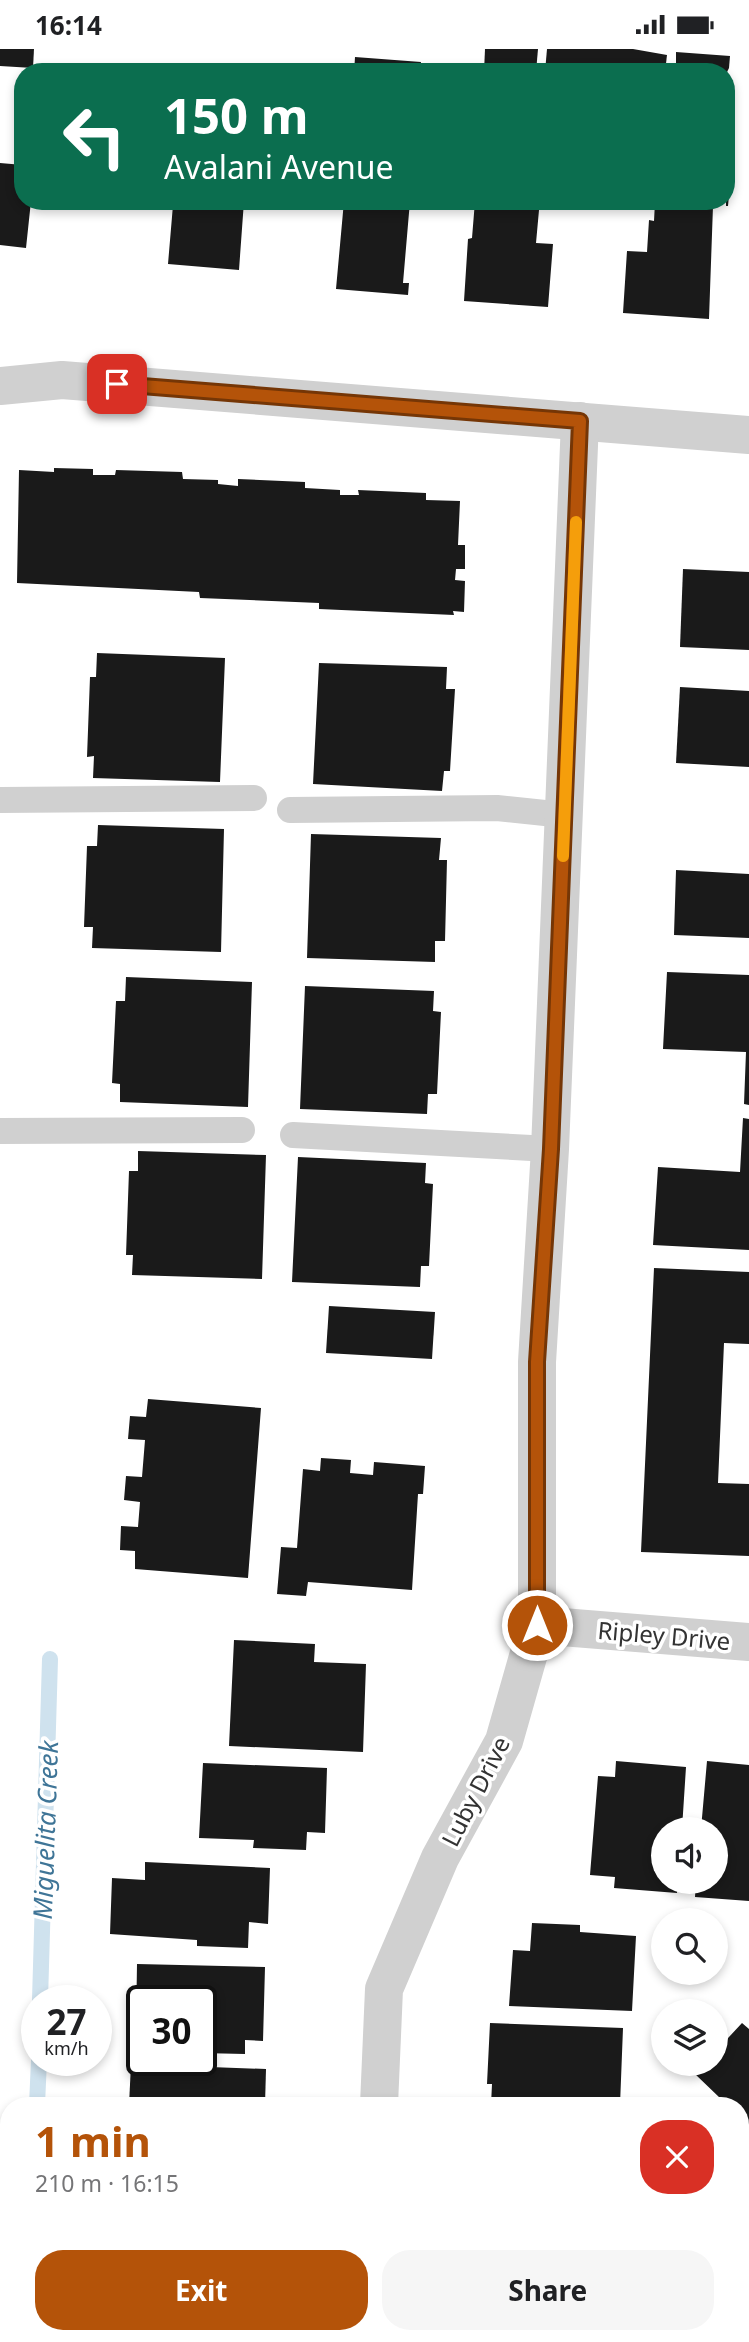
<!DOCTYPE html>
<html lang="en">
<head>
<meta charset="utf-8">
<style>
	body { margin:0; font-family:"Noto Sans",sans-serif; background:#f6f6f6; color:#202124; height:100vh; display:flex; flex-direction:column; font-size:26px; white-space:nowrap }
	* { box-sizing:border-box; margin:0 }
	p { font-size:23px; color:#757577 }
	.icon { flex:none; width:38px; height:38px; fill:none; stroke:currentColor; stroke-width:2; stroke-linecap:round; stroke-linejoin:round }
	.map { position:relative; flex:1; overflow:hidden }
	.panel { position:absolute; left:0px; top:2048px; width:749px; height:247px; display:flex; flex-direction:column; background:#fff; border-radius:28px 28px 0 0; box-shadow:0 4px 10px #0003 }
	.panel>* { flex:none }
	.guide { position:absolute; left:14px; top:14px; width:721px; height:147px; border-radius:28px; box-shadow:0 4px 10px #0003; background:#0b6e4f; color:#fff; overflow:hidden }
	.tools { position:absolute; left:651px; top:1768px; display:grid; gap:14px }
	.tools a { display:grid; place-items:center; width:77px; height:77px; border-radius:50%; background:#fff; box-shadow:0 4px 10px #0003; font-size:35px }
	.speed { position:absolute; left:21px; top:1936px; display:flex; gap:14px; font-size:35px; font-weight:700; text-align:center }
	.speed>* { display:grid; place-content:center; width:91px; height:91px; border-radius:50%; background:#fff; box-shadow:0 4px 10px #0003; line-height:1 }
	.speed small { font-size:18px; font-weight:400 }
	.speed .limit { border:4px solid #111; border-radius:10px; background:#fff; color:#111 }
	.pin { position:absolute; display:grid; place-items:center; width:60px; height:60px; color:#fff; margin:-30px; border-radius:14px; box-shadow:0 4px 10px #0006 }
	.me { position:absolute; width:77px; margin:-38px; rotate:0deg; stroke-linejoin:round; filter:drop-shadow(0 0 5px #0008) }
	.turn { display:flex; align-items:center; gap:24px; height:147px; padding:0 35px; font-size:32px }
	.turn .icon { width:91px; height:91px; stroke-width:2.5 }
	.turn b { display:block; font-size:49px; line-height:60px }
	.round { display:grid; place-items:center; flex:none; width:74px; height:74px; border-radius:28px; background:#f6f6f6 }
	.summary { display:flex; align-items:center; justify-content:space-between; height:119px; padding:0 35px }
	h1 { font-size:42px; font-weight:700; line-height:52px; color:#b45309 }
	.cta { display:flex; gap:14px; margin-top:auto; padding:14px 35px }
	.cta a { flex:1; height:80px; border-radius:28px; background:#b45309; color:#fff; font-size:28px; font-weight:700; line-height:80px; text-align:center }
	.cta a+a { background:#f6f6f6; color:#202124 }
	.status { display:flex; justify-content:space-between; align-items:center; height:49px; padding:0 35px; background:#fff; direction:ltr }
	.status svg { height:19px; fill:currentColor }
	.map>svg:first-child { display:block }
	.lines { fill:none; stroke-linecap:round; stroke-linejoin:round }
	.stream { stroke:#cfe2ee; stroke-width:16 }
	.building { fill:#1a1a1a }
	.service { stroke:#d0d0d0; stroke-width:26 }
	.minor { stroke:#d0d0d0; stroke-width:38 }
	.route-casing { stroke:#753606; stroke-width:18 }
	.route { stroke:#b45309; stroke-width:12 }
	.slow { stroke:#f59e0b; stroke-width:12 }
	.labels { text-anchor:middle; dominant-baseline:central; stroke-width:7; stroke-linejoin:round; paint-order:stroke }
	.street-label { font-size:24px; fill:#333; stroke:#fff }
	.water-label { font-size:26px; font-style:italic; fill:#3f7597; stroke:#fff }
</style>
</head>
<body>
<div class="status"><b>16:14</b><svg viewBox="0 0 49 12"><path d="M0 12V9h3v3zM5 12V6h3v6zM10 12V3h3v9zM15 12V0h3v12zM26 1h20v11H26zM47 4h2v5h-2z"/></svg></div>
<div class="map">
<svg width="749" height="2293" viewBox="0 0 749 2293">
	<rect width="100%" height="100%" fill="#fff"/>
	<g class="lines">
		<!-- stream -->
		<g class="stream">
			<path d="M40,1951l10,-341"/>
			<path d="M37,2056l2,-45"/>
			<path d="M30,2293v-7"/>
		</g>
	</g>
	<!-- building -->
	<g class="building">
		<path d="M0,0h34l-1,19 -33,-2z"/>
		<path d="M485,0h53l-2,23h-52z"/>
		<path d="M547,0h86l34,6 -2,17h-120z"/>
		<path d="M676,3l54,4 -1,12 -2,4h-51z"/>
		<path d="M355,8l66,5 -1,10h-66z"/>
		<path d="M726,91h8l-6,66h-2z"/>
		<path d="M0,114l23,2v36h8l-5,47 -26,-3z"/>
		<path d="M162,152h82l-5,69 -71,-6 5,-59 -11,-1z"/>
		<path d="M344,152h66l-7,82h6l-1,12 -72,-6z"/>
		<path d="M475,152h60l-1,9h5l-3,33 17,1 -5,63 -84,-6 4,-62 4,-1z"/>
		<path d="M655,153l58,4 -4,113 -86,-6 4,-62 20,1 2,-32 5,1z"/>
		<path d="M54,419l39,1v6h22l1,-5 66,2 1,7 35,1v4l20,2v-7l67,3v6l35,2v5h19l-1,-5 68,3v7l34,1 -2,44h7v24h-9l-1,11 10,1 -1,31 -11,-1 1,4 -135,-6v-6l-119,-5 -1,-6 -182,-9 2,-113 35,2z"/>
		<path d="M683,520l66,3v78l-69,-3z"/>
		<path d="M97,604l128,5 -5,124 -127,-4 1,-22 -7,1 3,-80h6z"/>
		<path d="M319,614l128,4 -1,22h9l-5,82h-6l-2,20 -129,-7z"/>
		<path d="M680,638l69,4v76l-73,-4z"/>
		<path d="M98,776l126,4 -3,123 -129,-4 1,-21h-9l3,-81h10z"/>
		<path d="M311,785l130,4 -2,22h8l-2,81h-10v21l-128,-4z"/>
		<path d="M676,821l73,4v64l-75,-3z"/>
		<path d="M667,923l82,3v130l-5,-1 2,-52 -83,-3z"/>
		<path d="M126,928l126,5 -4,125 -128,-5v-18l-8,-1 4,-82h9z"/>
		<path d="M305,937l129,5 -1,20 8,1 -4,82h-9l-1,20 -127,-5z"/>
		<path d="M743,1069l6,1v131l-96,-5 5,-78 82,5z"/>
		<path d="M138,1102l128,4 -4,124 -130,-4 1,-20h-7l3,-84h9z"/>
		<path d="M298,1108l128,6 -1,20 8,1 -4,82h-8l-1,21 -128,-5z"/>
		<path d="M654,1219l95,4v72l-25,-1 -6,140 31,1v72l-108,-4z"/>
		<path d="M329,1257l106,6 -3,47 -106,-6z"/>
		<path d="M148,1350l113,9 -13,170 -113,-9v-18l-15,-1 1,-24 17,1 2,-25 -16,-2 2,-24 16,1 3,-37 -17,-1 2,-23 16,1z"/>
		<path d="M321,1409l30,2 -1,13 23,2 1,-13 51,4 -2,28h-5l-6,96 -104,-8 -2,14 -29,-2 4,-47 16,1 6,-79 17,2z"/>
		<path d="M234,1591l81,4 -1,18 52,2 -3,88 -134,-6z"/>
		<path d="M616,1712l70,6 -4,62h-19v52h15l-1,12 -63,-5 1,-11 -25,-2 8,-99 17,1z"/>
		<path d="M707,1712l42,4v136l-54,-4 1,-16h20v-52h-15z"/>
		<path d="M203,1714l124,5 -2,65 -18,-1 -1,18 -53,-2 1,-8 -55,-2z"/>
		<path d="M145,1813l125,6 -2,56 -19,-2 -1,26 -51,-2v-6l-87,-6 2,-56 33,2z"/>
		<path d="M532,1874l48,2v7l56,4 -4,75 -123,-5 4,-56 17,1z"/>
		<path d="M137,1915l128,3 -2,74 -18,-1v14l-44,-1v-53h-59v51h-11v-24h5z"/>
		<path d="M490,1974l133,5 -3,77h-129l1,-21h-5z"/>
		<path d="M742,1974l7,6v157l-9,9v-90h-27l7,-7 -25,-24 9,-11h12v-12z"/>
		<path d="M131,2015l135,5 -1,36h-136z"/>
		<rect x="740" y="2177" width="9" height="28"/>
		<path d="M749,2239v54h-65l11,-7h45v-41z"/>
		<path d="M128,2286h102v7l-102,-1z"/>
		<path d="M481,2286h125l-1,3 29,4h-154z"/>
	</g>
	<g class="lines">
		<!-- service -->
		<g class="service">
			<path d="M0,751l254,-2"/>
			<path d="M290,761l207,-2 67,7"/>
			<path d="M0,1082l242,-1"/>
			<path d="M293,1086l257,14"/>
		</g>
		<!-- minor -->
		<g class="minor">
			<path d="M0,337l62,-6 687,55"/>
			<path d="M537,1576l212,17"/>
			<path d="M379,2056l5,-116 56,-131 64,-117 33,-116v-263l13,-213 30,-728"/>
			<path d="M369,2293v-7"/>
		</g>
	</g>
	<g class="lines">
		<defs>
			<path id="route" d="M117,335l463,37 -29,728 -14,213v263"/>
		</defs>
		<!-- route casing -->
		<use href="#route" class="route-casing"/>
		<!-- route -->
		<use href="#route" class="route"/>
		<!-- slow -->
		<path class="slow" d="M563,807l13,-334"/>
	</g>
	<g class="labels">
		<!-- street labels -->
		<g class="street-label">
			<text transform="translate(664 1586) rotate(5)">Ripley Drive</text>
			<text transform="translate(475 1742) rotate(-63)">Luby Drive</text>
		</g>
		<!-- water labels -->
		<g class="water-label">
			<text transform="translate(45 1781) rotate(-88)">Miguelita Creek</text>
		</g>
	</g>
</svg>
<div class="tools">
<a><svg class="icon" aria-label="sound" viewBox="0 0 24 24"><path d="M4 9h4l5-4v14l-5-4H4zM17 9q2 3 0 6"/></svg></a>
<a><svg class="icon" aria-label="search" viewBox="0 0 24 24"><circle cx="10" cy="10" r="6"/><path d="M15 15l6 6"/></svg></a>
<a><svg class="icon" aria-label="layers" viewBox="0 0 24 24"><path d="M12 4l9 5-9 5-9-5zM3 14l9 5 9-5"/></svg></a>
</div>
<div class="speed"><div>27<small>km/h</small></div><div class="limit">30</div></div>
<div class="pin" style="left:117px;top:335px;background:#d93025"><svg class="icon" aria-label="arrive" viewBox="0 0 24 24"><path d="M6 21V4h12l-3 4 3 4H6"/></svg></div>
<svg class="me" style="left:537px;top:1576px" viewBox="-20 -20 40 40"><circle r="17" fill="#b45309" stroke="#fff" stroke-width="3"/><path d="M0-11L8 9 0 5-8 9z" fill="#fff"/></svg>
<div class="guide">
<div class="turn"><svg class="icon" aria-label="left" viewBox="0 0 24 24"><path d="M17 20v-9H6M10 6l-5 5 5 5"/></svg><div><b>150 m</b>Avalani Avenue</div></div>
</div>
<section class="panel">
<div class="summary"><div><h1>1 min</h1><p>210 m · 16:15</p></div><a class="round" style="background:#d93025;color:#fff"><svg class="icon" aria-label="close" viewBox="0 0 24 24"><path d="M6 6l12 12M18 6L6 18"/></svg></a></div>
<div class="cta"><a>Exit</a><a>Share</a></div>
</section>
</div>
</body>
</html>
